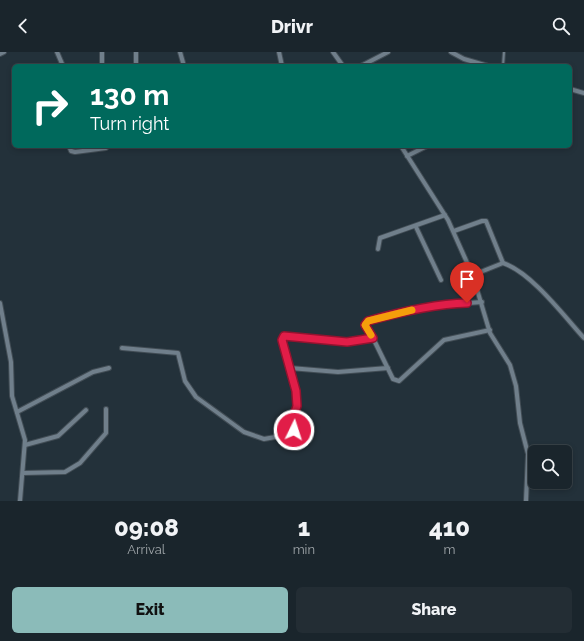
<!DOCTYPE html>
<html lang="en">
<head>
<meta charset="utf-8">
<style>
	body { margin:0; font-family:Raleway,sans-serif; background:#232d34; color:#f1f3f6; height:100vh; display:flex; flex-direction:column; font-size:15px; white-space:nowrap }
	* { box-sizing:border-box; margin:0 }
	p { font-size:13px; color:#9fa5a9 }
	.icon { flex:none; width:22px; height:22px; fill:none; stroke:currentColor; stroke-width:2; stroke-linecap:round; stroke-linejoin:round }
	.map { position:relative; height:449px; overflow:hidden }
	.panel { display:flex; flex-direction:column; background:#1a252c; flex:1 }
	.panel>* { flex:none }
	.top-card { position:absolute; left:12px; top:12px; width:560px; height:84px; border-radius:6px; box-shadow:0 2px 6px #0003,0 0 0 1px #384248; background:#00695c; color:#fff; overflow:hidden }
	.fabs { position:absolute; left:528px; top:393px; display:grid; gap:8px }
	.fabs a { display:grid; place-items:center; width:44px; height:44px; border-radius:6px; background:#1a252c; box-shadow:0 2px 6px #0003,0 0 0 1px #384248; font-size:20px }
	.pin { position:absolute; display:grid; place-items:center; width:34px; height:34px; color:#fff; margin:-41px -17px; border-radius:50% 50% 50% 0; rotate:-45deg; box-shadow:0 0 4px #0007 }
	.pin .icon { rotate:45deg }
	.me { position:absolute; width:44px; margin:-22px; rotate:4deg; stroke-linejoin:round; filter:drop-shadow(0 0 3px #0008) }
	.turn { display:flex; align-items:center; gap:14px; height:84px; padding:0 12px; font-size:18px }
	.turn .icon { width:52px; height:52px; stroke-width:2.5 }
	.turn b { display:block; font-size:28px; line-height:34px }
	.eta { display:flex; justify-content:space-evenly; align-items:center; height:68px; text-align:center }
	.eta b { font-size:24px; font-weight:800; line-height:28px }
	.primary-button { display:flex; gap:8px; margin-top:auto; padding:8px 12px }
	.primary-button a { flex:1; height:46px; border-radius:6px; background:#8bbbb9; color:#111; font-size:16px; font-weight:800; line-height:46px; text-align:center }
	.primary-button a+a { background:#232d34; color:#f1f3f6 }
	header { display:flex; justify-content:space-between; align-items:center; height:52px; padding:0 12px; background:#1a252c; font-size:18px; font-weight:800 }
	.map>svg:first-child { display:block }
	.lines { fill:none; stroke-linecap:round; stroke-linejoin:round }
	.service-casing { stroke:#424d55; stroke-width:4 }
	.minor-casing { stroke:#424d55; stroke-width:6 }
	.service { stroke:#707f8b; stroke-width:2 }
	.minor { stroke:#707f8b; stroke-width:4 }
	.route-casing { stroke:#92132f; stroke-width:10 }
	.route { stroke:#e11d48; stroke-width:7 }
	.slow { stroke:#f59e0b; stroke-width:7 }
</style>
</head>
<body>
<header><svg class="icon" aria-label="back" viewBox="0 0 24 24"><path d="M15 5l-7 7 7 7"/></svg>Drivr<svg class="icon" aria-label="search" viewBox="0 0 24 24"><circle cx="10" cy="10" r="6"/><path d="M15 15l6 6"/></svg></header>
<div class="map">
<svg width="584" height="449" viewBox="0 0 584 449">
	<rect width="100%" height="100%" fill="#23313a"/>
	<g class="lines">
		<defs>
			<path id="service" d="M503,14l1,-14"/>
			<g id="minor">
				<path d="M57,0l6,14"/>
				<path d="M102,0v14"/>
				<path d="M180,0l4,14"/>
				<path d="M279,0l3,14"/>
				<path d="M333,0l10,14"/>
				<path d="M451,0l13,7 24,7"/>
				<path d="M0,2l4,-2"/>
				<path d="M136,14v-14"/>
				<path d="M361,14l27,-14"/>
				<path d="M570,37l14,4"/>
				<path d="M69,94l2,5 4,1 31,-4"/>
				<path d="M401,94l47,74 25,56 17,57 20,32 6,21 4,37 8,31 -2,47"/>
				<path d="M407,104l20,-10"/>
				<path d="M416,175l25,53"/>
				<path d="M454,179l28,-10h4l17,42"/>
				<path d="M378,197l2,-11 65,-23"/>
				<path d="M473,223l30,-12c28,9 61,53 81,75"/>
				<path d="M0,251l11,59 1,34 13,44 -5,61"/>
				<path d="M373,286l-8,-13 2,-4c38,-10 76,-17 115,-19"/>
				<path d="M122,296l56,5 7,28 11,16 48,35 20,7 28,-5 2,-7 -1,-12 4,-11 -1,-13 -14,-51 2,-4 63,6 26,-4 20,41 6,2 45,-41 46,-10"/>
				<path d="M290,316l48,4 50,-4"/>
				<path d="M17,360l76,-40 16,-4"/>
				<path d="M25,393l33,-9 28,-26"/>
				<path d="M23,421l42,-1 15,-9 26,-30v-24"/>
			</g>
		</defs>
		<!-- service casing -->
		<use href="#service" class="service-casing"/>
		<!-- minor casing -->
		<use href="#minor" class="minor-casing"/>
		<!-- service -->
		<use href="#service" class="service"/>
		<!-- minor -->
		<use href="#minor" class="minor"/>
	</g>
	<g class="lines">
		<defs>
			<path id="route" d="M294,378v-15l3,-9 -1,-15 -14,-51 2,-4 63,6 26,-4 -8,-13 3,-4c32,-9 66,-17 99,-18"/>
		</defs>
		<!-- route casing -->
		<use href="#route" class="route-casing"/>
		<!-- route -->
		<use href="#route" class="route"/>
		<!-- slow -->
		<path class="slow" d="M371,283l-6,-10 3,-4 44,-11"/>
	</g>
</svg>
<div class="fabs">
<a><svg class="icon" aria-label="search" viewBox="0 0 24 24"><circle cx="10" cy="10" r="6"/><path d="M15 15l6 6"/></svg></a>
</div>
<div class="pin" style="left:467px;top:251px;background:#d93025"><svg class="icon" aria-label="arrive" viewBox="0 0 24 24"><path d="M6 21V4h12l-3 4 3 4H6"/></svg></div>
<svg class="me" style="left:294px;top:378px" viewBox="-20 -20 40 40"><circle r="17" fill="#e11d48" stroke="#fff" stroke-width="3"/><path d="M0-11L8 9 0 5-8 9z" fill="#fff"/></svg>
<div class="top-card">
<div class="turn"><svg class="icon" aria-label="right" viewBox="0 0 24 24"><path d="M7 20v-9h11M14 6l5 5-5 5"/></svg><div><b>130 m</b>Turn right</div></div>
</div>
</div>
<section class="panel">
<div class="eta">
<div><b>09:08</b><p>Arrival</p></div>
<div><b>1</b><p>min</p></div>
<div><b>410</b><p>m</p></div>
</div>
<div class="primary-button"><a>Exit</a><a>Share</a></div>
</section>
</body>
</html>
